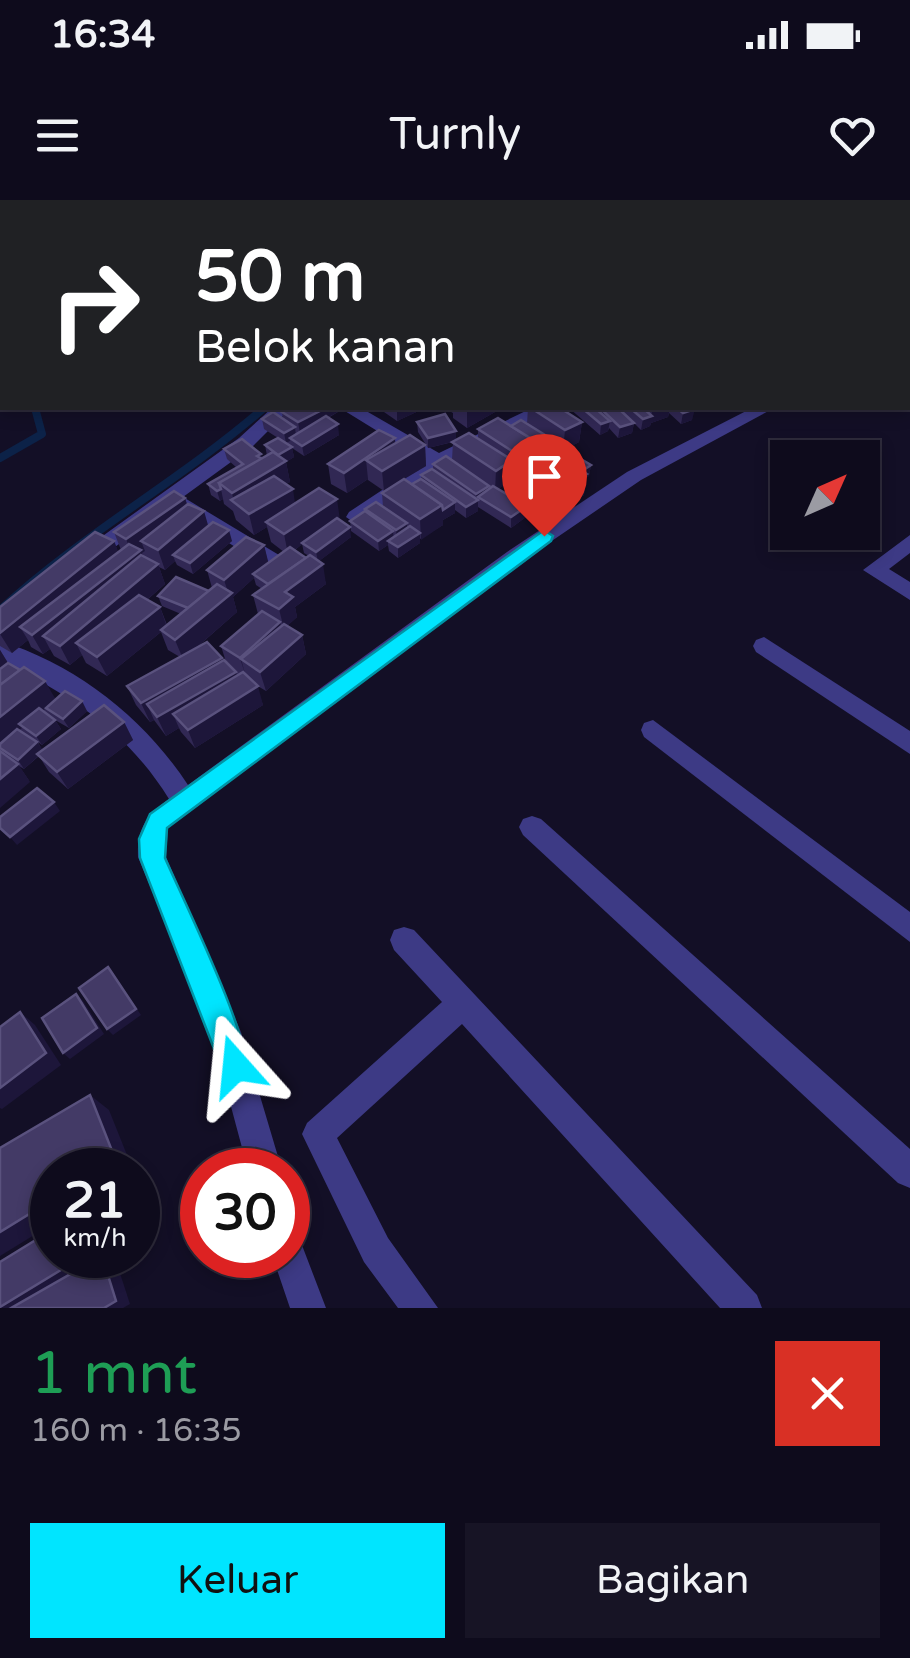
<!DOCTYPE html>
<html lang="id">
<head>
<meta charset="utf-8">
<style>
	body { margin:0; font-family:"Varela Round",sans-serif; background:#171425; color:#f1f3f6; height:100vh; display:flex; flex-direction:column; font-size:38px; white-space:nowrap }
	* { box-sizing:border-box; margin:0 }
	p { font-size:32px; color:#9b9ba3 }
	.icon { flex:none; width:55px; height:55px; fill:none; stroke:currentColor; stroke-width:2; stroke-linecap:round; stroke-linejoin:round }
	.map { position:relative; height:1108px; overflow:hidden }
	.sheet { display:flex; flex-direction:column; background:#0e0b1c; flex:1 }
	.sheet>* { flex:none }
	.guide { position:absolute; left:0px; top:0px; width:910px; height:210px; box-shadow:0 5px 15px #0003,0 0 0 2px #2e2b3b; background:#202124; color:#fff; overflow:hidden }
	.needle { width:65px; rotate:45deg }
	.buttons { position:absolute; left:770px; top:240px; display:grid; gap:20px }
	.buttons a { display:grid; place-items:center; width:110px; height:110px; border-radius:0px; background:#0e0b1c; box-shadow:0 5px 15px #0003,0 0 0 2px #2e2b3b; font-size:50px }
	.speed { position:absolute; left:30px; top:948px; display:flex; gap:20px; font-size:50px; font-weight:700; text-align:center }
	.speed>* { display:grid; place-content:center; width:130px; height:130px; border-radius:50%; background:#0e0b1c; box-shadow:0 5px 15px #0003,0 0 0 2px #2e2b3b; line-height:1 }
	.speed small { font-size:25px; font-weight:400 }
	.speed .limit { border:15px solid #d22; background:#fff; color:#111 }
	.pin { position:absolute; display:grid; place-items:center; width:85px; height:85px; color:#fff; margin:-102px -42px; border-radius:50% 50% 50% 0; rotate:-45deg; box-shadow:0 0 10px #0007 }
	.pin .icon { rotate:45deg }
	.me { position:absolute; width:110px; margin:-55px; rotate:342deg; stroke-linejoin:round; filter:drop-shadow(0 0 8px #0008) }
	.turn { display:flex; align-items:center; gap:35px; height:210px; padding:0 30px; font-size:45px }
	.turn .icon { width:130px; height:130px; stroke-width:2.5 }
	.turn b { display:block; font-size:70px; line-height:85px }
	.round { display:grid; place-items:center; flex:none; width:105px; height:105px; border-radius:0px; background:#171425 }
	.summary { display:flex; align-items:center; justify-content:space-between; height:170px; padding:0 30px }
	h1 { font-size:60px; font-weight:600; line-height:75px; color:#1e9e55 }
	.action { display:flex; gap:20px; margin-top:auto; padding:20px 30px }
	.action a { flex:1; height:115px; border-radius:0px; background:#00e5ff; color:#111; font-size:40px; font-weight:600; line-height:115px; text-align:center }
	.action a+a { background:#171425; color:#f1f3f6 }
	.status { display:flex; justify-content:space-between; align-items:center; height:70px; padding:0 50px; background:#0e0b1c; direction:ltr }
	.status svg { height:28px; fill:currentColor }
	header { display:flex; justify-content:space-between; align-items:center; height:130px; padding:0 30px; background:#0e0b1c; font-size:45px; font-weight:600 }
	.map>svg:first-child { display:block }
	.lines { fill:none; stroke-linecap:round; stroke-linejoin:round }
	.stream { stroke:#0c2248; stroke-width:8 }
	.minor { fill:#3d3a85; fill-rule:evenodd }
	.wall { fill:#312854; fill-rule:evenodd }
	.shaded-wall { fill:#1d163a }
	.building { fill:#433a66; stroke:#5a527e; stroke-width:2.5 }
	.route { fill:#00e5ff; stroke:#0095a6; stroke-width:2.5 }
</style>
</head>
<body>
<div class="status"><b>16:34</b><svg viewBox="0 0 49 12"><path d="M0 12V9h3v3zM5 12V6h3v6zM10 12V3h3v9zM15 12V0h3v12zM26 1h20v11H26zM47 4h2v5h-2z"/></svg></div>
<header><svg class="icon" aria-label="menu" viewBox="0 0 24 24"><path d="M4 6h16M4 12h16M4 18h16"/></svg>Turnly<svg class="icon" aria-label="heart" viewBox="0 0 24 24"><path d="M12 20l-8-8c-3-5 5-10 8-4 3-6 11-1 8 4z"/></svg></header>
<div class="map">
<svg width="910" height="1108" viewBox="0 0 910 1108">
	<rect width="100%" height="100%" fill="#130f26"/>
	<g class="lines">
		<!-- stream -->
		<g class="stream">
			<path d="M0,258l42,-24 -7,-26"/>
			<path d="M0,410c82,-76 180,-129 264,-202"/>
		</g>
		<!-- minor -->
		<g class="minor">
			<path d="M910,43v13l-2,1v-13z"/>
			<rect x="908" y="157" width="2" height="12"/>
			<path d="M272,208h19l-38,38 -70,51 101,61v10h-16l-97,-62 -78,57h-14v-10l160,-115z"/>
			<path d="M340,208h21l78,45 93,-45h22l-108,57 -90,59 -10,-7 3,-5 77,-51z"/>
			<path d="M752,208h22l-133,72 -120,82 -353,266 -2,29 75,175 41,138h-34l-37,-138 -73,-175c-1,-28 8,-42 31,-58 -42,-68 -99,-104 -169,-139v-19c77,24 144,77 188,144l319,-233 120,-80z"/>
			<path d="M910,335v18l-21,16 21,13v18l-47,-30z"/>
			<path d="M764,437l146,94v23l-154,-102 -3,-6 3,-6z"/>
			<path d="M653,520l257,192v30l-266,-205 -3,-7 3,-7z"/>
			<path d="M532,616l9,3 369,330v39l-12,-5 -375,-348 -4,-8 4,-8z"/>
			<path d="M404,727l10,3 343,365 5,13h-42l-258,-284 -125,114 51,100 50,70h-40l-34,-46 -62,-128 5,-11 135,-121 -48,-52 -4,-10 4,-10z"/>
			<path d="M288,1035l12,5 26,68h-36l-18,-53h16z"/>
		</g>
	</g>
	<!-- wall -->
	<g class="wall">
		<path d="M910,92v46l-2,-2v-39z"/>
		<path d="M384,208h41l-28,13 -13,-9z"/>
		<path d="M444,208h58l-35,20 -14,-10v-5z"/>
		<path d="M528,208h32l22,14 -3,20 -13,7 25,16 -2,11 -3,1 -2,18 -19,12 -53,-35 -1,9 -13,8 28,28 -15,11 -33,-21v4l-12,7 -11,-8v3l-12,7v5l-23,14v4l-22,15 -9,-7 -1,-6 -9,6 -28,-20 -1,-10 16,-9 -1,-3 18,-2 -1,-14 30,-9 9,-5v-4l12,-6v-5l19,-4 1,-18 -25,6 -10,-16 -1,-10 39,18 22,-1v-10l49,-5z"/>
		<path d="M569,208h124l-1,12 -11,4 -12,-11 -1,4 -17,6 -1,3 -9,4 -7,-7 -2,10 -14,5 -9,-10 -1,3 -8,4z"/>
		<path d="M343,209l-15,9 11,17 -35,21 -12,-8 2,9 -8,5 4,20 -4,2 9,19 44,17 12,17 -32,24 7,23 -31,23 2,10 -10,9 15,9 4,19 -40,37 -10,-6 7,20 -68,43 -14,-16 -2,-4 -13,8 -12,-16 -4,2 -14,-17 -9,-19 53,-29 -12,-7 -7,-18 -54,44 -21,-13 -4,-8 -12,10 -16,-9 -4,-7 -7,5 -12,-7 -3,-7 -16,13 -12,-7v-39l114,-66 4,11 3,-2 -7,-18 71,-34 2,6 21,22 24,15 -39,33 -16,-9 -2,-4 -10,9 -6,-3 6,17 -18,16 13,7 7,18 14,-11 -19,-8 -4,-10 51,-5 3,-3 -5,-18 57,-25 4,18 16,-11 -13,-10 -4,-15 -13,8 -18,-15 -3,-9 -9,-7 -1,-5 -3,2 -9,-6 -3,-11 29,-16 -10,-9 -3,-10 37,5 1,5 5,-3 -2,-11 13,-7 -14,-9 -2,-10h21l-1,-7zM302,344l2,9 5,3 -3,2 -11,-8zM254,378l2,7 6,4 -9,6 5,19 -37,32 5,16 -3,-1 -1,-3 -27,-9 42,-37 -4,-15z"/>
		<path d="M395,238v5l30,2 1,21 -42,25 -16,-11v-1l-21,14 -16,-9 -3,-20z"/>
		<path d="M0,450l8,13 48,36 31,12 -18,17 -14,-8 6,9 -19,16 -4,-3 4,8 82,-28 9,18 -65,49 -19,-17 -10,-16 -15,13 -5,-3 11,16 -30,-32z"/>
	</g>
	<!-- shaded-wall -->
	<g class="shaded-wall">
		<path d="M326,208h17v1l-43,24 -2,-11z"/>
		<path d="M404,208h21l-28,13v-10z"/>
		<path d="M467,208h35l-35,20z"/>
		<path d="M653,208h17l-2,9 -17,6 -1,3 -9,4 2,-11 8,-3z"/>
		<path d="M695,209l-3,11 -11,4 2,-11z"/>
		<path d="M610,221l-2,10 -8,4 1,-11z"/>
		<path d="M582,222l-3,20 -16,9 2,-21z"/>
		<path d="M634,223l-2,10 -14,5 2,-11z"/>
		<path d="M338,224l1,11 -35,21 -2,-10z"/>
		<path d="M295,227l1,10 -6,1v3l-4,2 -2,-10z"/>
		<path d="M456,231v10l-28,7v-10z"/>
		<path d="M395,238l1,21 -30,1 2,19 -21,14 -3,-20z"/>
		<path d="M425,245l1,21 -42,25 -2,-20z"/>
		<path d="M292,247l2,10 -8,5 4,20 -47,28 -9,-7 -2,-10 25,-37 4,-2 2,10z"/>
		<path d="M512,260l-1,21 -16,10 1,-20z"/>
		<path d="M591,265l-2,11 -3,1 -2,18 -19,12 2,-20 10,-13z"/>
		<path d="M489,286v10l-11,1v14l-12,7v-11l10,-5v-8z"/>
		<path d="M221,289l2,10 -3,2 -3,-10z"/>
		<path d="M293,289l3,21 -30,12 1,5 -13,8 -5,-21z"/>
		<path d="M185,298l6,20 -50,23 4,10 -3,2 6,17 -105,66 7,13 -7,5 -11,-19 -12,-8 8,13 -16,13 -12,-19 114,-93 8,20 11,-5 -7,-17z"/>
		<path d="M337,299l3,21 -52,34 -4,-20z"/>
		<path d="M455,302v11l-12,7v5l-22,15 -1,-21 22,-14z"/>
		<path d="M527,306l-1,11 -15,11v-11z"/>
		<path d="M204,311l6,21 -37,23 2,6 -10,9 -7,-20z"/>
		<path d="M407,323v11l-10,7 -1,-11z"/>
		<path d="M350,327l1,10 -33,25 -2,-10z"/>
		<path d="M229,330l3,11 -39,33 -3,-11z"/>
		<path d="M393,331l1,10h-6v4l-9,6 -1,-10z"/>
		<path d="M420,333v10l-22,15v-11z"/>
		<path d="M264,345l5,20 -16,9 1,4 -21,19 4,15 -54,47 -8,-19 54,-45 -5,-15z"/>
		<path d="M158,364l7,20 -77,67 -12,-8 6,12 -12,10 -10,-19z"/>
		<path d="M323,364l3,20 -31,23 2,10 -13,12 -5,-20 6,-17z"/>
		<path d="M160,407l7,20 -60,49 -10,-19z"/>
		<path d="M280,422l5,20 -44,17 5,18 -6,-19z"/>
		<path d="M302,435l4,19 -40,37 -6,-19z"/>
		<path d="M0,450l11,18 -11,9z"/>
		<path d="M222,458l6,18 8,-4 6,19 -69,23 6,14 -13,8 -9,-19 -10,-13 7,16 -4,2 -9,-19z"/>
		<path d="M45,481l11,19 -33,27 -4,-3 3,4 -22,18v-29z"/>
		<path d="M258,486l5,19 -68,43 -7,-18z"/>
		<path d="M82,501l5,10 -18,17 -6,-9z"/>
		<path d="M55,520l6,9 -19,16 -6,-9z"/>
		<path d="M124,522l9,18 -65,49 -11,-17z"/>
		<path d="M37,542l7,9 -20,18 -6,-9z"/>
		<path d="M18,564l12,18 -30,26v-29z"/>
		<path d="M54,602l6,9 -43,34 -7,-8z"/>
		<path d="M108,767l33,48 -28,20 -6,-6z"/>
		<path d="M76,794l7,7 21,33 -34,25 -7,-6z"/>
		<path d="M20,812l15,13 26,40 -59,44 -2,-1v-20z"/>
		<path d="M90,895l19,15 24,60h-31z"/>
		<path d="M52,1000v24l-52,32v-24z"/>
		<path d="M72,1055h14l3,11 -68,42h-21z"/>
		<path d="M102,1056l14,5 14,43 -7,4h-19z"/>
	</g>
	<!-- building -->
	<g class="building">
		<path d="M851,0h16l-2,2h-16z"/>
		<path d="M289,208h37l-28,14 -16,-10z"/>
		<path d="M531,208h29l22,14 -17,8z"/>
		<path d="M582,208h13l15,13 -9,3z"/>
		<path d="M600,208h18l16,15 -14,4z"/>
		<path d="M630,208h13l9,8 -9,3z"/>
		<path d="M677,208h16l2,1 -12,4z"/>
		<path d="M273,212l22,15 -11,6 -22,-14z"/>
		<path d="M445,214l11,17 -28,7 -11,-16z"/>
		<path d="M326,216l12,8 -36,22 -12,-8z"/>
		<path d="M498,218l89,56 -20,13 -89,-58z"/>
		<path d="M521,220l40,25 -10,6 -40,-25z"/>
		<path d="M379,230l16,8 -51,35 -16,-9z"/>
		<path d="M469,233l43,27 -16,11 -44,-29z"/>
		<path d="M410,235l15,10 -43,26 -16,-11z"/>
		<path d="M278,238l14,9 -14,8 -13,-10z"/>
		<path d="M242,239l19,15 -4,2 5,3 -43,24 2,6 -4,2 -9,-7 35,-20 -19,-15z"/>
		<path d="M564,249l27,16 -9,6 -27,-17z"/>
		<path d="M273,252l13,9 -54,32 -13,-10z"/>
		<path d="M446,256l43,30 -13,8 -43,-30z"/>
		<path d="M432,269l46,31 -12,7 -45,-32z"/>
		<path d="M274,276l19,13 -44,25 -18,-14z"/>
		<path d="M404,279l38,26 -22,14 -38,-26z"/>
		<path d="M421,279l34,23 -12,8 -1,-5 -30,-21z"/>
		<path d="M493,286l34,20 -16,11 -33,-20z"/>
		<path d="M319,288l18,11 -53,35 -18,-12z"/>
		<path d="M174,291l11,7 -59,41 -12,-7z"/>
		<path d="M376,302l31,21 -11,7 -31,-21z"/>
		<path d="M188,304l16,7 -46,39 -17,-9z"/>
		<path d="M365,311l28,20 -15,10 -28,-20z"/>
		<path d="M337,318l13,9 -34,25 -14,-9z"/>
		<path d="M213,322l16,8 -39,33 -17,-8z"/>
		<path d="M410,326l10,7 -22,14 -10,-6z"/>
		<path d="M95,332l19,9 -114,92v-26z"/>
		<path d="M246,337l18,8 -40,35 -17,-10z"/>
		<path d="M129,344l12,6 -109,85 -12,-8z"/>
		<path d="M290,347l16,11 -38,26 -15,-10z"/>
		<path d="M141,355l17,9 -98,82 -17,-10z"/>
		<path d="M310,355l13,9 -38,28 8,5 -14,12 -26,-14z"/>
		<path d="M176,377l33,14 -21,17 -30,-12z"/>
		<path d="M217,384l15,9 -57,47 -14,-10z"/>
		<path d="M139,395l21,12 -63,50 -21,-14z"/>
		<path d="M262,411l18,11 -40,36 -19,-12z"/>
		<path d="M284,424l18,11 -42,37 -19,-13z"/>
		<path d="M207,442l15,16 -81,45 -14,-17z"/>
		<path d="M224,460l12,12 -79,45 -10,-13z"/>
		<path d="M8,463l12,7 -20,15v-16z"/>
		<path d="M24,467l21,14 -45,36v-32z"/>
		<path d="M243,472l15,14 -70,44 -15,-16z"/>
		<path d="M65,491l17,10 -19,18 -17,-11z"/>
		<path d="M104,505l20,17 -67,50 -20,-18z"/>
		<path d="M39,508l16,12 -19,16 -17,-12z"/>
		<path d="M17,529l20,13 -19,18 -18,-12v-4z"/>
		<path d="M0,551l18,13 -18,15z"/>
		<path d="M37,588l17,14 -44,35 -10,-9v-11z"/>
		<path d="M108,767l28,42 -29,20 -28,-41z"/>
		<path d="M76,794l21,34 -34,25 -21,-35z"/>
		<path d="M20,812l26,41 -46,35v-61z"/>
		<path d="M90,895l26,66 -14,9h-50v30l-52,32v-84z"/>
		<path d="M52,1030v25h20l2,7 -74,45v-45z"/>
		<path d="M102,1056l14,45 -12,7h-93z"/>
	</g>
	<!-- route -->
	<path class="route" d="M544,330l9,6 -2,5 -384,287 -2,30c15,35 92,191 81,219l-10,4 -11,-4 -85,-219 -1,-19 11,-25z"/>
</svg>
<div class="buttons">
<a><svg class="needle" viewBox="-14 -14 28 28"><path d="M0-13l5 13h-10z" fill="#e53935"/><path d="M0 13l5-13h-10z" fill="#9b9ba3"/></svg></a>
</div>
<div class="speed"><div>21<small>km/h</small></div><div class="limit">30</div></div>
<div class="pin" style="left:544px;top:336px;background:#d93025"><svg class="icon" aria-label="arrive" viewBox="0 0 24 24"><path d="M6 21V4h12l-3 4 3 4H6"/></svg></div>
<svg class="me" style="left:236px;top:866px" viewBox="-20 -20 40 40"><path d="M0-17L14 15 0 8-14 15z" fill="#00e5ff" stroke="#fff" stroke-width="4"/></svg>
<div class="guide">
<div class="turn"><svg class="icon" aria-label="right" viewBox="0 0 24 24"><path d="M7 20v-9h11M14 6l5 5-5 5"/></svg><div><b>50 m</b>Belok kanan</div></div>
</div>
</div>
<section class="sheet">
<div class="summary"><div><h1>1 mnt</h1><p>160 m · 16:35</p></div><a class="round" style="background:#d93025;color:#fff"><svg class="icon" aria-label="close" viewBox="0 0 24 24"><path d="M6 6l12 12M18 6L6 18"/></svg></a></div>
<div class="action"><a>Keluar</a><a>Bagikan</a></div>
</section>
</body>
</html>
